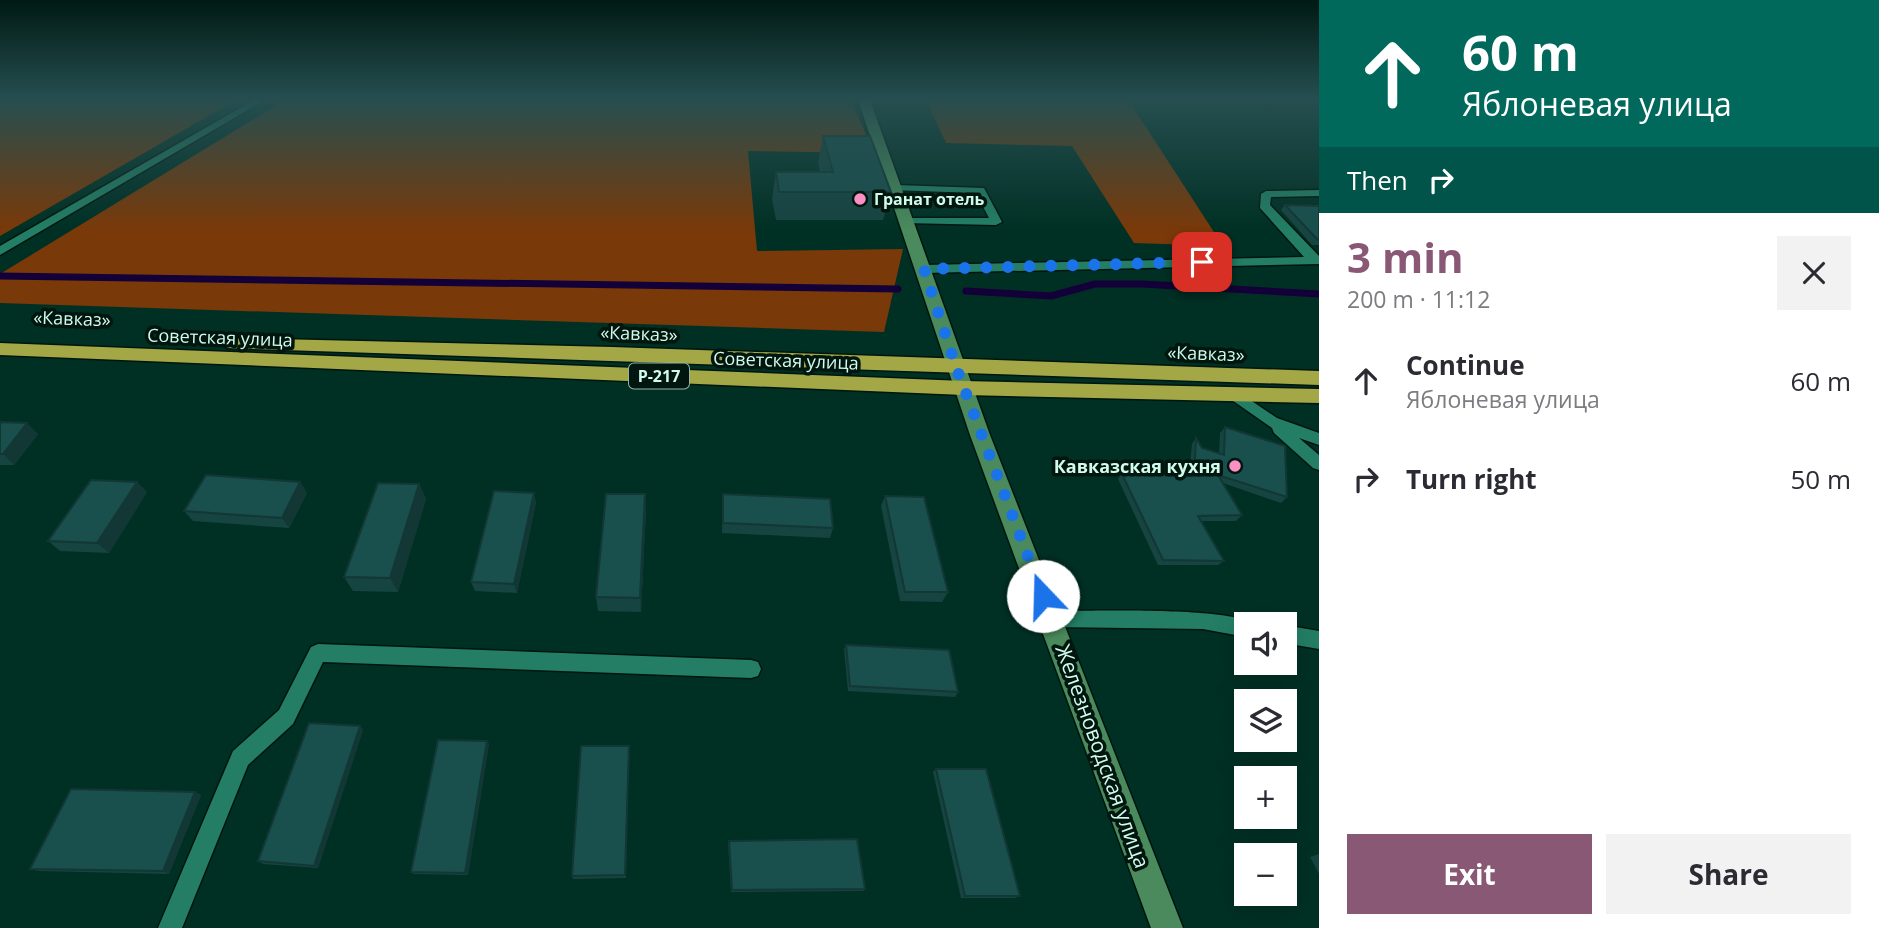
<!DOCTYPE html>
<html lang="en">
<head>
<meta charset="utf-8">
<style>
	body { margin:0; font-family:"Open Sans",sans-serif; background:#f2f2f3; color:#2b2b33; height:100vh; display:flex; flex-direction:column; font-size:26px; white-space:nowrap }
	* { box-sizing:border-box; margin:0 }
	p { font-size:23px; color:#7c7c81 }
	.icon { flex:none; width:38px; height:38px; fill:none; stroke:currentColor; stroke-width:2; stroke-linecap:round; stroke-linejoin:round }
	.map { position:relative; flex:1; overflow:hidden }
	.details { display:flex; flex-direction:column; background:#fff; width:560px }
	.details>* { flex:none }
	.top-card { background:#00695c; color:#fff; overflow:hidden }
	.buttons { position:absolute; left:1234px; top:612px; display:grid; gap:14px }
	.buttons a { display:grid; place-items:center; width:63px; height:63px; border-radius:0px; background:#fff; box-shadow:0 7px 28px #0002; font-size:35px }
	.pin { position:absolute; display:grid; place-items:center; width:60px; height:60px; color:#fff; margin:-30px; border-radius:14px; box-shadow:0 4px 10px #0006 }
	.me { position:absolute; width:77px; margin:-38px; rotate:339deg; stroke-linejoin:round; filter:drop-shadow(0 0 5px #0008) }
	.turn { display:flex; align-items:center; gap:24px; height:147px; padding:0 28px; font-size:32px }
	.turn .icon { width:91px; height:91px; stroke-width:2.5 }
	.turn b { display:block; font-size:49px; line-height:60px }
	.then { display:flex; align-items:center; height:66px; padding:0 28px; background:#0003; gap:14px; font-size:26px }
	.round { display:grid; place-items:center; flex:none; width:74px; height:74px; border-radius:0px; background:#f2f2f3 }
	.summary { display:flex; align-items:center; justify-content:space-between; height:119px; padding:0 28px }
	h1 { font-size:42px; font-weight:700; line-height:52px; color:#895874 }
	.button { display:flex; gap:14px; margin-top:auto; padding:14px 28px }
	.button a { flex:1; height:80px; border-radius:0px; background:#895874; color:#fff; font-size:28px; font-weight:700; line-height:80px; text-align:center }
	.button a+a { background:#f2f2f3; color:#2b2b33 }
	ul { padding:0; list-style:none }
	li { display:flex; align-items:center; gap:21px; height:98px; padding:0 28px }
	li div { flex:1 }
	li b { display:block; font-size:26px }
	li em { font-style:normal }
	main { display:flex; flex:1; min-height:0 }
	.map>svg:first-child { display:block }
	.forest { fill:#7a3909 }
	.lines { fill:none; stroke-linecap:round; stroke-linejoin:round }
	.stream { stroke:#130038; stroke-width:7 }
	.lane-casing { stroke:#00160e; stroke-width:3 }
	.secondary-casing { stroke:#00160e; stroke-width:3 }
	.highway-casing { stroke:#00160e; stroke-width:3 }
	.lane { fill:#237e65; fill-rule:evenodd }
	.secondary { fill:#4a8a5c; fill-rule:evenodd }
	.highway { fill:#a4a746; fill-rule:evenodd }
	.wall { fill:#164441 }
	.shaded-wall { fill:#123735 }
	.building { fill:#194f4c; stroke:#123735; stroke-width:2 }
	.route { stroke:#1a73e8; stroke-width:12; stroke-dasharray:0 21.6 }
	.poi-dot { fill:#fc8fc3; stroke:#00160e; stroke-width:2.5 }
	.labels { text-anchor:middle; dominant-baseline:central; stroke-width:7; stroke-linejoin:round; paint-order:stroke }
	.far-poi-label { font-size:16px; font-weight:bold; fill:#d2fbec; stroke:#00160e; text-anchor:start }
	.shield { fill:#00160e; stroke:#93b6a9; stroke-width:2 }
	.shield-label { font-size:16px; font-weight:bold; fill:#d2fbec }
	.street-label { font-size:18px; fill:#d2fbec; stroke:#00160e }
	.poi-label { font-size:18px; font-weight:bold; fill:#d2fbec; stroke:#00160e; text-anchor:end }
	.near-street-label { font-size:21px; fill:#d2fbec; stroke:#00160e }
</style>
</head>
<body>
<main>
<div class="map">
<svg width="1319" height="928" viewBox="0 0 1319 928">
	<rect width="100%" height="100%" fill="#003024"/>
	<!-- forest -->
	<g class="forest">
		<path d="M0,100h236l-236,136z"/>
		<path d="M285,100h566l23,53 -126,-2 9,100 146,-2 -19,83 -884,-29v-29z"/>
		<path d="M926,100l203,1 94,145 -89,-3 -62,-97 -126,-3z"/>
	</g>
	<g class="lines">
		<!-- stream -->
		<g class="stream">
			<path d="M0,276l898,13"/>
			<path d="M966,291l85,5 44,-12h47l177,10"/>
		</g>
		<defs>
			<g id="lane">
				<path d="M254,100h11l-265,155v-9z"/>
				<path d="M895,185l89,3 18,34 -6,3 -93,-2 -2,-2 6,-3h82l-13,-25 -85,-3 -1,-2z"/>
				<path d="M1319,190v6l-48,1 -1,8 49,51v8l-395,9 -6,-4 6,-4 380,-8 -44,-49 1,-14 5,-3z"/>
				<path d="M1234,389l43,29 42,15v12l-20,-7 20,17v15l-6,-2 -39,-35 -2,-5 -43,-30 -2,-4z"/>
				<path d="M1052,611c33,0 184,-5 202,14h-8v12l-43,-8 -151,-2 -7,-2 -2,-6 2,-6z"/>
				<path d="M1284,625l35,6v18l-35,-6z"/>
				<path d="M318,644l433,16 7,2 3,7 -3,7 -7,2 -428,-16 -30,62 -45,41 -66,163h-24l75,-177 46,-41 32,-63z"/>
			</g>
			<path id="secondary" d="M858,100h12l120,335 193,493h-32l-181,-493z"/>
			<g id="highway">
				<path d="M233,338l379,9 707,24v14l-1092,-37 -3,-4z"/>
				<path d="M0,343l964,38 355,8v14l-355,-8 -964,-40z"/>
			</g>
		</defs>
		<!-- lane casing -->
		<use href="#lane" class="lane-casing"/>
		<!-- secondary casing -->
		<use href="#secondary" class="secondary-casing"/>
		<!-- highway casing -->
		<use href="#highway" class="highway-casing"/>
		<!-- lane -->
		<use href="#lane" class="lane"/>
		<!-- secondary -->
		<use href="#secondary" class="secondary"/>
		<!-- highway -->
		<use href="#highway" class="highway"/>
	</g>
	<!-- wall -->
	<g class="wall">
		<path d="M823,136l68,56 -8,28h-107l-4,-21 4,-27h44l-2,-9z"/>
		<path d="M1285,205l34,1v39h-7l-31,-35z"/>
		<path d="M0,422l38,12 -24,31h-14z"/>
		<path d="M1225,427l62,70 -6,6 -58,-20 19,32 -6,6h-35l23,40 -6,4h-60l-40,-86 4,-5 67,2 3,-32 4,-6 6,10 17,5 1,-20z"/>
		<path d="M300,482l7,11 -18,35 -96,-7 -9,-10z"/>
		<path d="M419,484l7,15 -28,93 -45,-1 -9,-14z"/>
		<path d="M147,492l-38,61 -49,-2 -12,-10z"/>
		<path d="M534,493l2,10 -19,90 -42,-2 -4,-9z"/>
		<path d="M645,494l1,15 -5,103 -43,-1 -2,-14z"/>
		<path d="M723,494l110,34 -3,10 -108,-5z"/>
		<path d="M885,496l63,96 -6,10 -42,-1 -19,-95z"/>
		<path d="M846,645l112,47 -3,5 -107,-6 -4,-42z"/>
		<path d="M360,726l3,4 -45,138 -55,-4 -5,-3z"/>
		<path d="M487,741l2,3 -21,131 -54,-1 -3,-2z"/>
		<path d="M629,746l-3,132 -53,1 -1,-3z"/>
		<path d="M936,769l84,127 -5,2h-54l-28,-126z"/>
		<path d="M195,792l6,3 -32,79 -130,-3 -9,-2z"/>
		<path d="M729,841l136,48 -2,2 -132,1 -3,-49z"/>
		<path d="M1319,854v20l-9,-17z"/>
	</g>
	<!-- shaded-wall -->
	<g class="shaded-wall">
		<path d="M27,423l11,11 -24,31 -11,-11z"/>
		<path d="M137,482l10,10 -38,61 -12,-10z"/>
		<path d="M300,482l7,11 -18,35 -7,-10z"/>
		<path d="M419,484l7,15 -28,93 -8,-14z"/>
		<path d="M534,493l2,10 -19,90 -3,-9z"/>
		<path d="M645,494l1,15 -5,103 -1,-14z"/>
		<path d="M360,726l3,4 -45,138 -4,-2z"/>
		<path d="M487,741l2,3 -21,131 -3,-2z"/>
		<path d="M195,792l6,3 -32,79 -6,-3z"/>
	</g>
	<!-- building -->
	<g class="building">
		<path d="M823,136h47l21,56h-112l-3,-20h57z"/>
		<path d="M1285,205l34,1v34l-2,-1z"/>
		<path d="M0,422l27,1 -24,31h-3z"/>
		<path d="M1225,427l60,19 2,51 -69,-22 24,40 -44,1 26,45 -61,-1 -41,-86 72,2 2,-38 6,10 22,7z"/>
		<path d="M206,475l94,7 -18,36 -98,-7z"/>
		<path d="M91,480l46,2 -40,61 -49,-2z"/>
		<path d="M378,483l41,1 -29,94 -46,-1z"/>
		<path d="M494,491l40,2 -20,91 -43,-2z"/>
		<path d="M606,494h39l-5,104 -44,-1z"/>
		<path d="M723,494l107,5 3,29 -110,-5z"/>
		<path d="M885,496l39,1 24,95h-43z"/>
		<path d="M846,645l103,5 9,42 -108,-6z"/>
		<path d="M309,723l51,3 -46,140 -56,-5z"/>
		<path d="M438,740l49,1 -22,132 -54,-1z"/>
		<path d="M581,746h48l-4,129 -53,1z"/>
		<path d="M936,769h50l34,127h-55z"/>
		<path d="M71,789l124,3 -32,79 -133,-2z"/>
		<path d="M857,839l8,50 -133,1 -3,-49z"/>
	</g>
	<!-- sky -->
	<linearGradient id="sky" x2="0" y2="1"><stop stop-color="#001a14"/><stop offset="0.43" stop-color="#264e50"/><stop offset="1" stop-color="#264e50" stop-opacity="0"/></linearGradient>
	<rect width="1319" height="230" fill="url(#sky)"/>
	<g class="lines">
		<!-- route -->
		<path class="route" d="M1043,596l-87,-229 -32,-98 278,-7"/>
	</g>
	<!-- markers -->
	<g class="poi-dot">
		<circle cx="860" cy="199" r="7"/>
		<circle cx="1235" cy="466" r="7"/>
	</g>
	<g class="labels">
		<!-- far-poi labels -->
		<g class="far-poi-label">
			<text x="874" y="199">Гранат отель</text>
		</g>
		<!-- shield labels -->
		<rect class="shield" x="629" y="363.5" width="60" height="25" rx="5"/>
		<g class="shield-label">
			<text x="659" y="376">Р-217</text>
		</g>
		<!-- street labels -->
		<g class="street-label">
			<text transform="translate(72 318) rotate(2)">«Кавказ»</text>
			<text transform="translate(639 333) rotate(2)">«Кавказ»</text>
			<text transform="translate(220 337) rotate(2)">Советская улица</text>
			<text transform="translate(1206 353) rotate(2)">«Кавказ»</text>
			<text transform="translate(786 360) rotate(2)">Советская улица</text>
		</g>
		<!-- poi labels -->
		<g class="poi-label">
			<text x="1221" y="466">Кавказская кухня</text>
		</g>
		<!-- near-street labels -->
		<g class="near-street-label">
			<text transform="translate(1103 756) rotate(70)">Железноводская улица</text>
		</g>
	</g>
</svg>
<div class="buttons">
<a><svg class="icon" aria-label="sound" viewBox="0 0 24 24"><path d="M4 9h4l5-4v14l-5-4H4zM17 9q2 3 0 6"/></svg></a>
<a><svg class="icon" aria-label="layers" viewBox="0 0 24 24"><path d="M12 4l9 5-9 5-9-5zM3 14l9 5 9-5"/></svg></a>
<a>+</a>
<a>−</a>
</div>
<div class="pin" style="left:1202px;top:262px;background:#d93025"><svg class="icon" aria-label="arrive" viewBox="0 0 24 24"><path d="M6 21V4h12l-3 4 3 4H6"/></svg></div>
<svg class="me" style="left:1043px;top:596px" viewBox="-20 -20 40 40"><circle r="19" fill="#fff"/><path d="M0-13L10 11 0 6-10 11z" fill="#1a73e8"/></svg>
</div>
<section class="details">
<div class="top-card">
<div class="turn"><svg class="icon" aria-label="ahead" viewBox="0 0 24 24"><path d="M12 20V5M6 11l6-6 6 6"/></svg><div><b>60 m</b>Яблоневая улица</div></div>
<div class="then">Then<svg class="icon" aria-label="right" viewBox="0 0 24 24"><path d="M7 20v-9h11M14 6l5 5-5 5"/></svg></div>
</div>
<div class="summary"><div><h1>3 min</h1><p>200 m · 11:12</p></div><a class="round"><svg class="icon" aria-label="close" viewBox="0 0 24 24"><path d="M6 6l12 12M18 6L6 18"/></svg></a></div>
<ul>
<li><svg class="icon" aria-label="ahead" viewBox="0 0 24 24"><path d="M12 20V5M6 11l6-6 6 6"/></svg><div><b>Continue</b><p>Яблоневая улица</p></div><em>60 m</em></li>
<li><svg class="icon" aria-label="right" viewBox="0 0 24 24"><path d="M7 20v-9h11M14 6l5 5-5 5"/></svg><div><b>Turn right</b></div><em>50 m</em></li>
</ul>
<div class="button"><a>Exit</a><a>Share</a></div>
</section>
</main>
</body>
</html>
